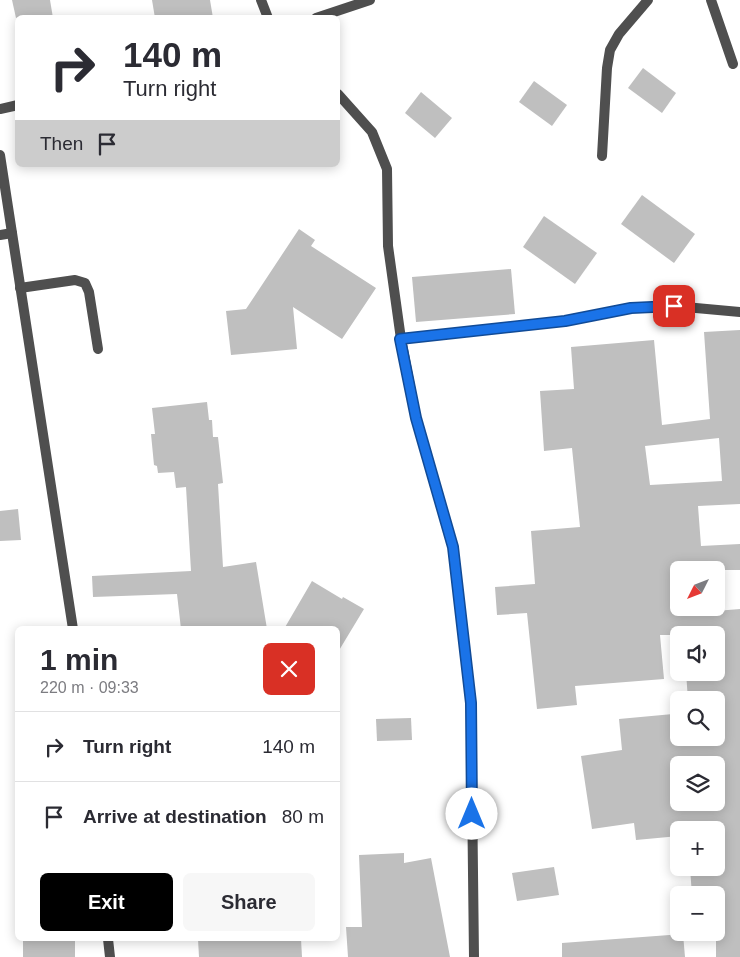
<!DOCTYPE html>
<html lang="en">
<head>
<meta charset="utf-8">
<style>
	body { margin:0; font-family:Helvetica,sans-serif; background:#f7f7f7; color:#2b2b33; height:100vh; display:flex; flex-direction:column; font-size:19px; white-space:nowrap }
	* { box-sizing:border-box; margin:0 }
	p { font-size:16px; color:#7c7c81 }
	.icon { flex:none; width:28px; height:28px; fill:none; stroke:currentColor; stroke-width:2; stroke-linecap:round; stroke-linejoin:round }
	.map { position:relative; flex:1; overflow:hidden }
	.side { position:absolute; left:15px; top:626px; width:325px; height:315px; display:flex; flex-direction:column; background:#fff; border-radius:8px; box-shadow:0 2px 12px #0003 }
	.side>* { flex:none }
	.guide { position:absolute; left:15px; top:15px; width:325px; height:152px; border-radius:8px; box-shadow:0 2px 12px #0003; background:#fff; color:#2b2b33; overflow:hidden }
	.needle { width:32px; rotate:228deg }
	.tools { position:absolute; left:670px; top:561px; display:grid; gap:10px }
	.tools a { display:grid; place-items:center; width:55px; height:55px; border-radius:8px; background:#fff; box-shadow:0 2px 12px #0003; font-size:25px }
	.pin { position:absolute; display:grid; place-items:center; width:42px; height:42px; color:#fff; margin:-21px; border-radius:10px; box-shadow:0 2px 8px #0006 }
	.me { position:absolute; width:55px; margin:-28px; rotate:0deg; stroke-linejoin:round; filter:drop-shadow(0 0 4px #0008) }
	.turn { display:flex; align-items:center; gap:18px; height:105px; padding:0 25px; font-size:22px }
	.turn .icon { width:65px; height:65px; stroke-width:2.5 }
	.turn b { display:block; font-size:35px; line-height:42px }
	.then { display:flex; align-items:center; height:48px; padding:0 25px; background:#0003; gap:10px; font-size:19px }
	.round { display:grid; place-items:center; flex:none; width:52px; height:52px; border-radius:8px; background:#f7f7f7 }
	.head { display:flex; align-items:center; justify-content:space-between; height:85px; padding:0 25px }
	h1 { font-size:30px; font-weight:700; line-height:38px }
	.action { display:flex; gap:10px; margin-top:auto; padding:10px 25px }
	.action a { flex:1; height:58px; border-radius:8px; background:#000; color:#fff; font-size:20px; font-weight:700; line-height:58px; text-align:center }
	.action a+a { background:#f7f7f7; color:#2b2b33 }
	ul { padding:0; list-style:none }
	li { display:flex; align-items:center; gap:15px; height:70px; padding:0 25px; border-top:1px solid #e1e1e2 }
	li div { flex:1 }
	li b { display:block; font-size:19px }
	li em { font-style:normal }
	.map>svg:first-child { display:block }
	.building { fill:#bfbfbf; fill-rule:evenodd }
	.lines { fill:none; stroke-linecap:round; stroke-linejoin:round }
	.service { stroke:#4f4f4f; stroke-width:10 }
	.minor { stroke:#4f4f4f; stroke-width:10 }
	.route-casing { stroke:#114b97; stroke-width:12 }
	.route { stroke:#1a73e8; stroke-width:9 }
</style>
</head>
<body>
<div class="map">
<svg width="740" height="957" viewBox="0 0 740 957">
	<rect width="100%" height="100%" fill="#fff"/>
	<!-- building -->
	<g class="building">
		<path d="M12,0h38l3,18h-37z"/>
		<path d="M152,0h58l3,18h-58z"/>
		<path d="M643,68l33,25 -14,20 -34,-25z"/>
		<path d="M534,81l33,24 -15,21 -33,-24z"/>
		<path d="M421,92l31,26 -17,20 -30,-25z"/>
		<path d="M642,195l53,39 -21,29 -53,-39z"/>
		<path d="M544,216l53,37 -22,31 -52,-37z"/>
		<path d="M299,229l16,11 -4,6 65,42 -34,51 -49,-32 4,42 -66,6 -5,-44 20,-2z"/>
		<path d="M511,269l4,45 -99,8 -4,-45z"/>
		<path d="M740,330v174l-42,2 3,40 39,-2v26h-61v44l61,-5v348h-24v-62h-24l-2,-27h26v-38h-37v6l-43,4 -2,-17 -42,6 -11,-73 41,-6 -3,-31 54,-5 2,24h41v-38h-28l-2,-28h30v-39l-29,2h-27l4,44 -89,7 2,19 -40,4 -10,-96 -30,2 -2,-28 40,-3 -4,-53 49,-4 -8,-79 -28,3 -4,-60 34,-2 -3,-42 83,-7 8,85 48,-6 -6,-87zM719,438l3,43 -72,4 -5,-39zM716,758v44h-37v-41z"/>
		<path d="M207,402l2,18h3l1,17h5l5,46 -5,1 5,83 33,-5 11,67h-86l-4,-35 -84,3 -1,-21 99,-5 -5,-84 -10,1 -2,-16 -16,1 -1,-7 -3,-1 -3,-31h4l-3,-26z"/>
		<path d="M18,509l3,31 -21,1v-30z"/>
		<path d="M312,581l30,18 1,-2 21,12 -26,43v-23h-54z"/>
		<path d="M411,718l1,22 -35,1 -1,-22z"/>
		<path d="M404,853v10l27,-5 19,99h-102l-2,-30h16l-3,-72z"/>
		<path d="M554,867l5,28 -42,6 -5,-28z"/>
		<path d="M683,934l2,23h-123v-14z"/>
		<rect x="23" y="939" width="52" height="18"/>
		<path d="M198,939h103l1,18h-103z"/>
	</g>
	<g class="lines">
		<!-- service -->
		<g class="service">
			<path d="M20,288l55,-8 10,3 4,9 9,57"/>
			<path d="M401,339l164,-18 66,-13 43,-2 66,6"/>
		</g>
		<!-- minor -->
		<g class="minor">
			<path d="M261,0l7,18"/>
			<path d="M711,0l22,64"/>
			<path d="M316,18l54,-18"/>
			<path d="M338,94l34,38 15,37 1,77 13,93 15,79 37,129 18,156 3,254"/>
			<path d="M0,109l18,-4"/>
			<path d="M0,155l73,474"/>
			<path d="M602,156l5,-88 3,-18 9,-16 29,-34"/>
			<path d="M0,235l12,-2"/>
			<path d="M108,939l2,18"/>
		</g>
	</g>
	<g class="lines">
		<defs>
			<path id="route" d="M472,814l-1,-111 -18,-156 -37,-129 -16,-79 165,-18 66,-13 43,-2"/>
		</defs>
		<!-- route casing -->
		<use href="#route" class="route-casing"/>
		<!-- route -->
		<use href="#route" class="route"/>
	</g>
</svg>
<div class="tools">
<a><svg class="needle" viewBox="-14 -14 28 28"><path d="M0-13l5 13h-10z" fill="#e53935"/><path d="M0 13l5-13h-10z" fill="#7c7c81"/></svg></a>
<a><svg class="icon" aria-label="sound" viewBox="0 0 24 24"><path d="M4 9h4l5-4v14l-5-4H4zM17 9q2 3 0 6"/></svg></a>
<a><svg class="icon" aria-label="search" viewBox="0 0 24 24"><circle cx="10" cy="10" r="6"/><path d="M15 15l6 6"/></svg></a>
<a><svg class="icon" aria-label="layers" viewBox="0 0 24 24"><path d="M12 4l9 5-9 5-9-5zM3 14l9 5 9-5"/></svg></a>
<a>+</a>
<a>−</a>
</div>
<div class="pin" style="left:674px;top:306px;background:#d93025"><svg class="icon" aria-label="arrive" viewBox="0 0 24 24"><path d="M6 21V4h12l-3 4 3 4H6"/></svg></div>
<svg class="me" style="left:472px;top:814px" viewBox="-20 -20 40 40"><circle r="19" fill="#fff"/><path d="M0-13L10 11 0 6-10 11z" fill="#1a73e8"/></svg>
<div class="guide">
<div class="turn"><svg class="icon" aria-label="right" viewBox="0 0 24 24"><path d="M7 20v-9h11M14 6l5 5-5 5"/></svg><div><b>140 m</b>Turn right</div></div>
<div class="then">Then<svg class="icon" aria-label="arrive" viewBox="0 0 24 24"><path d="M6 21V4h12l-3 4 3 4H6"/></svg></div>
</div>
<section class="side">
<div class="head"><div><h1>1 min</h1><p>220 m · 09:33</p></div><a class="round" style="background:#d93025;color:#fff"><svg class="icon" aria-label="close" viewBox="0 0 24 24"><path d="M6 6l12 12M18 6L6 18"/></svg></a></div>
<ul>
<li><svg class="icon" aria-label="right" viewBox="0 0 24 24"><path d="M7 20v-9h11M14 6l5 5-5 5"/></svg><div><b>Turn right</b></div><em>140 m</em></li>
<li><svg class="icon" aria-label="arrive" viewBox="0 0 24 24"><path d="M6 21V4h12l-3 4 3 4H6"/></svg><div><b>Arrive at destination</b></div><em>80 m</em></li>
</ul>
<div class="action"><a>Exit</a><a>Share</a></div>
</section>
</div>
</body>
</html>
